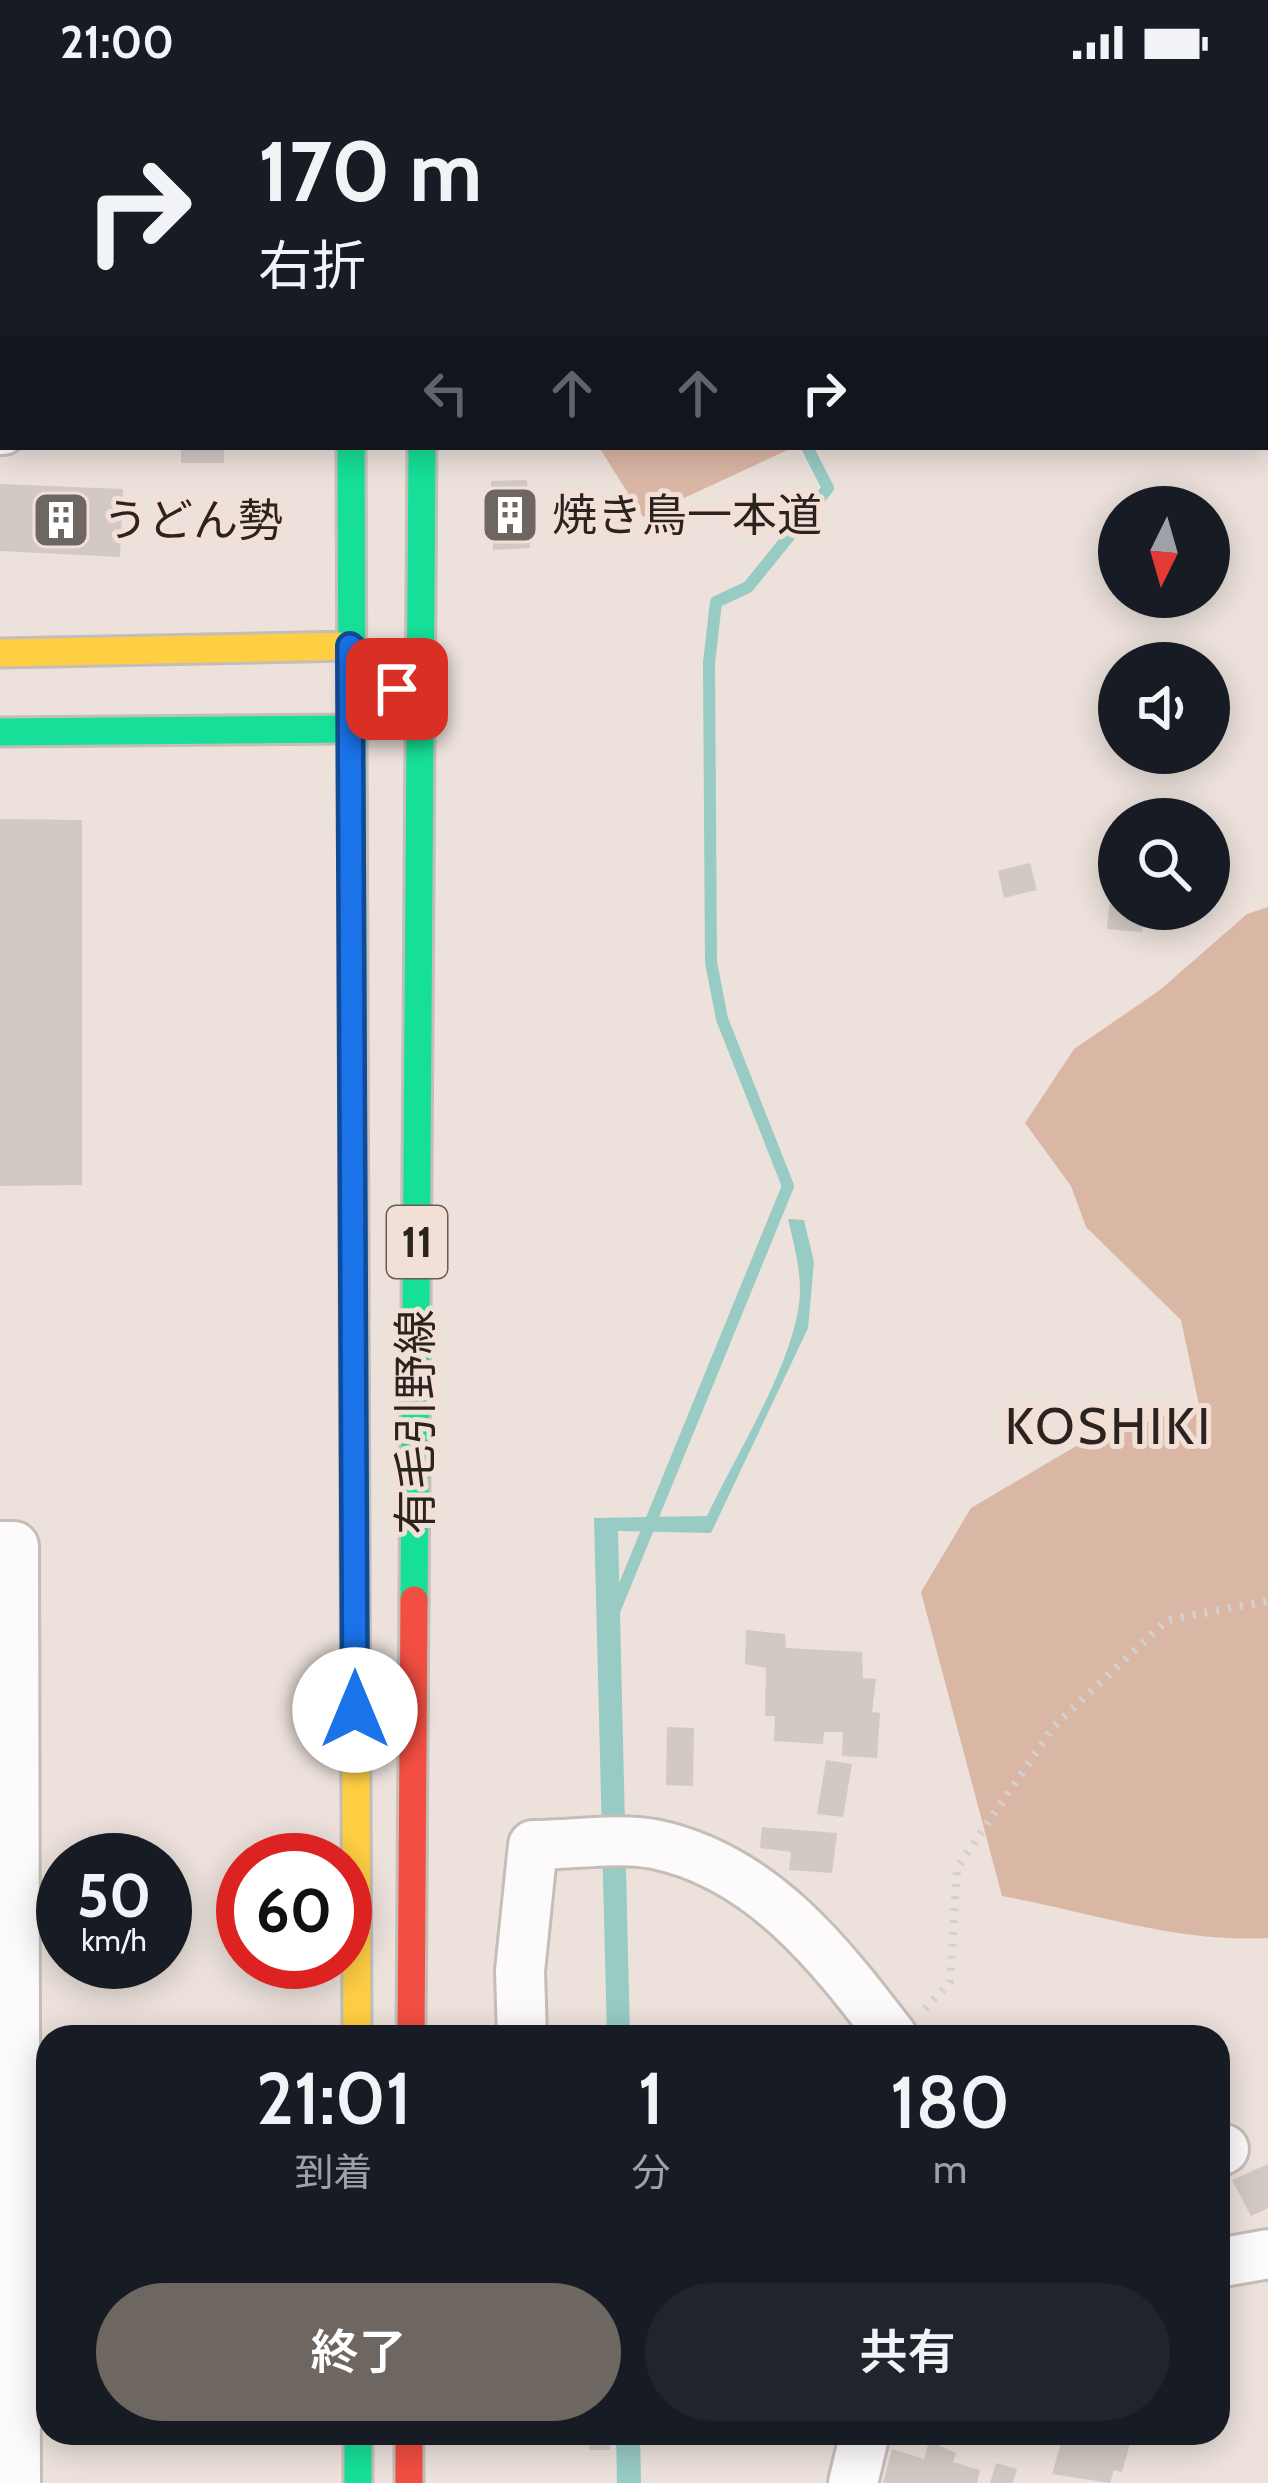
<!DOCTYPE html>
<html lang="ja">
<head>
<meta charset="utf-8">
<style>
	body { margin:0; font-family:Cabin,"Noto Sans JP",sans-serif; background:#20242c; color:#f1f3f6; height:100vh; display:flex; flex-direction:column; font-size:45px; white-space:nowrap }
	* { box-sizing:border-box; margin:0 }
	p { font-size:39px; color:#9ea1a6 }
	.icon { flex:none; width:66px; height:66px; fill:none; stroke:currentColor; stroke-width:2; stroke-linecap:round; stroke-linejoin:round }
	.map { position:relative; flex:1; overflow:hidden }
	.details { position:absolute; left:36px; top:1941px; width:1194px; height:420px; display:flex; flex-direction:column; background:#171b24; border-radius:36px; box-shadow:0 6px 30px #0003 }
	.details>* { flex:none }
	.hud { position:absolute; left:0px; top:0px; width:1269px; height:366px; box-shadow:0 6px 30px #0003; background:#171b24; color:#f1f3f6; overflow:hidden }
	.needle { width:78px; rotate:185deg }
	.buttons { position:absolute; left:1098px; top:402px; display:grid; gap:24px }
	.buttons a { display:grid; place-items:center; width:132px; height:132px; border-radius:50%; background:#171b24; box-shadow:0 6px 30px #0003; font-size:60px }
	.speed { position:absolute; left:36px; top:1749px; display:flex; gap:24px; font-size:60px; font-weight:700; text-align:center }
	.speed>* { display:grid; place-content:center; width:156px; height:156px; border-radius:50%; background:#171b24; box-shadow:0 6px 30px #0003; line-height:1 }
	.speed small { font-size:30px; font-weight:400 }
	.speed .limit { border:18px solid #d22; background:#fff; color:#111 }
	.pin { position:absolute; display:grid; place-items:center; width:102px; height:102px; color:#fff; margin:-51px; border-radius:24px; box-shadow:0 6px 18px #0006 }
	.me { position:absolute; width:132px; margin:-66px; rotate:0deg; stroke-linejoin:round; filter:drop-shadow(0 0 9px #0008) }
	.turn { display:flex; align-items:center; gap:42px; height:252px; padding:0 60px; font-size:54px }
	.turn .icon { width:156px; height:156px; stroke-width:2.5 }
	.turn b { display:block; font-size:84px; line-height:102px }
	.lanes { display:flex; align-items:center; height:114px; padding:0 60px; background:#0003; justify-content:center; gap:60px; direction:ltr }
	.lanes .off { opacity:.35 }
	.eta { display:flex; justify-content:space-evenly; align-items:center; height:204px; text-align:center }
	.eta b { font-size:72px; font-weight:600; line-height:84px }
	.primary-button { display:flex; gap:24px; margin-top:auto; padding:24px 60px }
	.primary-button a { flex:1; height:138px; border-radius:72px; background:#6e6661; color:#fff; font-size:48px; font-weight:600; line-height:138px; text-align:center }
	.primary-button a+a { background:#20242c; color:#f1f3f6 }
	.status { display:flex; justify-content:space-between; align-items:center; height:84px; padding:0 60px; background:#171b24; direction:ltr }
	.status svg { height:33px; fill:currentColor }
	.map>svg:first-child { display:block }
	.forest { fill:#dab7a5 }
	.water { fill:#97cbc4 }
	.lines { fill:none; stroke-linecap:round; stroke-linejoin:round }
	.stream { stroke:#97cbc4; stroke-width:12 }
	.building { fill:#d2c9c4 }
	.street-casing { stroke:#c5bdb8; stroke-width:54 }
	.fast-casing { stroke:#c5bdb8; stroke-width:33 }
	.slow-casing { stroke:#c5bdb8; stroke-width:33 }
	.jam-casing { stroke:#c5bdb8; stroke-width:33 }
	.path { stroke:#d3d1cf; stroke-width:8; stroke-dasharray:3 9; stroke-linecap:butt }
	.street { stroke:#fcfafa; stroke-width:48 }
	.fast { stroke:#16e098; stroke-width:27 }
	.slow { stroke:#ffcf43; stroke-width:27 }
	.jam { stroke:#f24e42; stroke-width:27 }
	.route-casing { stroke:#114b97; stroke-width:30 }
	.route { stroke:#1a73e8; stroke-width:21 }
	.labels { text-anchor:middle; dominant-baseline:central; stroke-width:10; stroke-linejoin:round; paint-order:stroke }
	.shield { fill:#f2dfd5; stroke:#665b56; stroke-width:3 }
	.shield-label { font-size:42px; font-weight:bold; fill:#2a231f }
	.poi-label { font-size:45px; fill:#2a231f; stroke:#f2dfd5; text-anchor:start }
	.street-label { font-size:45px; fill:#2a231f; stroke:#f2dfd5 }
	.quarter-label { font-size:51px; letter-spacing:3px; fill:#2a231f; stroke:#f2dfd5 }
</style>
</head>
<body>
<div class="status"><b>21:00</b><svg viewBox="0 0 49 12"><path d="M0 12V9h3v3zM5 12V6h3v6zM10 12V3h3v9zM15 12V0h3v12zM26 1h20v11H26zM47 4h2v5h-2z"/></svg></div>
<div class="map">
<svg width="1268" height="2399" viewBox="0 0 1268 2399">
	<rect width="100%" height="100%" fill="#ece1db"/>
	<!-- forest -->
	<g class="forest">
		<path d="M457,0h811v239l-2,-236z"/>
		<path d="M599,363h195l-151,70z"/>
		<path d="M1268,823v1031c-92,5 -177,-26 -266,-42l-81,-304 50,-84 112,-66 116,-37 -18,-85 -95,-93 -15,-41 -46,-63 49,-74 86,-59 87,-76z"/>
	</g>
	<!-- water -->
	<g class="water">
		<path d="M788,1135l16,1 10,42 -6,66 -97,205 -93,-2 12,506h-23l-13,-519 113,-2c29,-61 79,-140 91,-205 6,-31 -3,-62 -10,-92z"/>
		<path d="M616,2349h24l1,50h-24z"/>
	</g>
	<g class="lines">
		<!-- stream -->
		<g class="stream">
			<path d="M597,0v3"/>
			<path d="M613,1530l175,-428 -66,-167 -11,-57 -2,-299 7,-61 32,-15 80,-99 -21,-41"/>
		</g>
	</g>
	<!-- building -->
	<g class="building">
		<rect x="181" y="363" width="43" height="16"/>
		<path d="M527,396l3,68 -37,2 -2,-69z"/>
		<path d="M0,400l123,5 -3,68 -120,-6z"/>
		<path d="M0,735l82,1v365l-82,1z"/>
		<path d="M1030,779l7,27 -33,8 -6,-27z"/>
		<path d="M1112,790l7,1v34h25l-2,23 -35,-3z"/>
		<path d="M746,1546l39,4 1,14 76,4 1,26 13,1 -4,33 8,1 -3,45 -35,-2 1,-24h-19l-1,12 -49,-3 1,-25h-10l1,-48 -21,-4z"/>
		<path d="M667,1643l27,1 -1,58 -27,-1z"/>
		<path d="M826,1676l26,4 -9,53 -26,-3z"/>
		<path d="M762,1743l75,6 -5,40 -43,-3 2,-18 -31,-4z"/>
		<path d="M1268,2080v44l-17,8 -19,-36z"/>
		<rect x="589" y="2349" width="21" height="17"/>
		<path d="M1064,2349h69l-11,39 -8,-2 -4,13 -58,-9z"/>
		<path d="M929,2357l27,12 -3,9 27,8 -3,13h-94l9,-34 32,10z"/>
		<path d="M996,2379l21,6 -4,14h-23z"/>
	</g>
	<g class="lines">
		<defs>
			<g id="street">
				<path d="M78,0v3"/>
				<path d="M0,346h3"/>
				<path d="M0,1462h14l2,937"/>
				<path d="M522,1953l-2,-66 13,-126c38,0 84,-8 121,-1 108,22 176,111 239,193"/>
				<path d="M1218,2068l6,-3"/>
				<path d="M1218,2179l50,-9"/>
				<path d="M853,2399l12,-50"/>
			</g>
			<g id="fast">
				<path d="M346,0v3"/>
				<path d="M351,363l4,1109"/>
				<path d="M0,648l349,-3 57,-15"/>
				<path d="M414,1516l8,-1153"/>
				<path d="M358,2349v50"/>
			</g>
			<g id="slow">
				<path d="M398,0v3"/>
				<path d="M0,569l350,-7 71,64"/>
				<path d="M355,1472l2,481"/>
			</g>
			<g id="jam">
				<path d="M411,1953l3,-437"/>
				<path d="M409,2349v50"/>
			</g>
		</defs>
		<!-- street casing -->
		<use href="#street" class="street-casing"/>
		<!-- fast casing -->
		<use href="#fast" class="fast-casing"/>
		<!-- slow casing -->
		<use href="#slow" class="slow-casing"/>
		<!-- jam casing -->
		<use href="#jam" class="jam-casing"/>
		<!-- path -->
		<path class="path" d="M925,1925l25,-27 7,-114 97,-142 113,-106 101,-19"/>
		<!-- street -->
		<use href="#street" class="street"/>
		<!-- fast -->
		<use href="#fast" class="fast"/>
		<!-- slow -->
		<use href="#slow" class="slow"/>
		<!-- jam -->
		<use href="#jam" class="jam"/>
	</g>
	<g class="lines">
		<defs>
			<path id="route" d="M355,1626l-5,-1064 47,43"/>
		</defs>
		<!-- route casing -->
		<use href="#route" class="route-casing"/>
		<!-- route -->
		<use href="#route" class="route"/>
	</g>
	<!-- icons -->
	<defs>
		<symbol id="building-square" viewBox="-11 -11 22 22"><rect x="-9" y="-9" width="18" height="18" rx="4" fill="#6e6661" stroke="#f2dfd5"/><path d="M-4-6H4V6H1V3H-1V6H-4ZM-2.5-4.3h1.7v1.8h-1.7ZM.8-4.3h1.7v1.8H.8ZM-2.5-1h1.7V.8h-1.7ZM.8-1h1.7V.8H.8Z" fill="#fff"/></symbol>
	</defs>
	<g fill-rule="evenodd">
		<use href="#building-square" x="477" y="398" width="66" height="66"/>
		<use href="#building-square" x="28" y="403" width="66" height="66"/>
	</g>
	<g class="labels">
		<!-- shield labels -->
		<rect class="shield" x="387" y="1122" width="60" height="72" rx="9"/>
		<g class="shield-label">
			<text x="417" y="1158">11</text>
		</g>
		<!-- poi labels -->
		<g class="poi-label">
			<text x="552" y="431">焼き鳥一本道</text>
			<text x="103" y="436">うどん勢</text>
		</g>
		<!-- street labels -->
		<g class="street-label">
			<text transform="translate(415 1338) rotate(-90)">有毛引野線</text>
		</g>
		<!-- quarter labels -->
		<g class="quarter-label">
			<text x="1109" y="1342">KOSHIKI</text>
		</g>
	</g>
</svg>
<div class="buttons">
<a><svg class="needle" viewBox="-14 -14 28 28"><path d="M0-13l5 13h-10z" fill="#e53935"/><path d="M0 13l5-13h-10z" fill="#9ea1a6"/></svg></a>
<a><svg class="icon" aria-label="sound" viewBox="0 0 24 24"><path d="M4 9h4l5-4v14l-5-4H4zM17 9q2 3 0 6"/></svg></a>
<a><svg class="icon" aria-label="search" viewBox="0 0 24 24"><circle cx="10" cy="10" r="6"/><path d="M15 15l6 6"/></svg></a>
</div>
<div class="speed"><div>50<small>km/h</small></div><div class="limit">60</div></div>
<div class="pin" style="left:397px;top:605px;background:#d93025"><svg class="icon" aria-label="arrive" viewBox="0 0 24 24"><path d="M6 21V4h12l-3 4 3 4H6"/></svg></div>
<svg class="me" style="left:355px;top:1626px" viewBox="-20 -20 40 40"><circle r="19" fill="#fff"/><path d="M0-13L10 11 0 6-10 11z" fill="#1a73e8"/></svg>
<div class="hud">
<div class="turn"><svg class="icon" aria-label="right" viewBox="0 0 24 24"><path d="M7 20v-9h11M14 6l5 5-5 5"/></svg><div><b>170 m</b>右折</div></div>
<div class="lanes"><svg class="icon off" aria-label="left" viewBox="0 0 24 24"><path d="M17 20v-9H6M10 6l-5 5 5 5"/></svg><svg class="icon off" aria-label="ahead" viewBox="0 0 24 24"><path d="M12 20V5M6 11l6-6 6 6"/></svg><svg class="icon off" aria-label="ahead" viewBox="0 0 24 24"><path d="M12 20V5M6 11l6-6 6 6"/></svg><svg class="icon" aria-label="right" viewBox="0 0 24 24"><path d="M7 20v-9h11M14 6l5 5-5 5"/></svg></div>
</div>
<section class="details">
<div class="eta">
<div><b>21:01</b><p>到着</p></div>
<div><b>1</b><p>分</p></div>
<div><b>180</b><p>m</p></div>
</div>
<div class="primary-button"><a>終了</a><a>共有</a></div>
</section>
</div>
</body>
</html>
